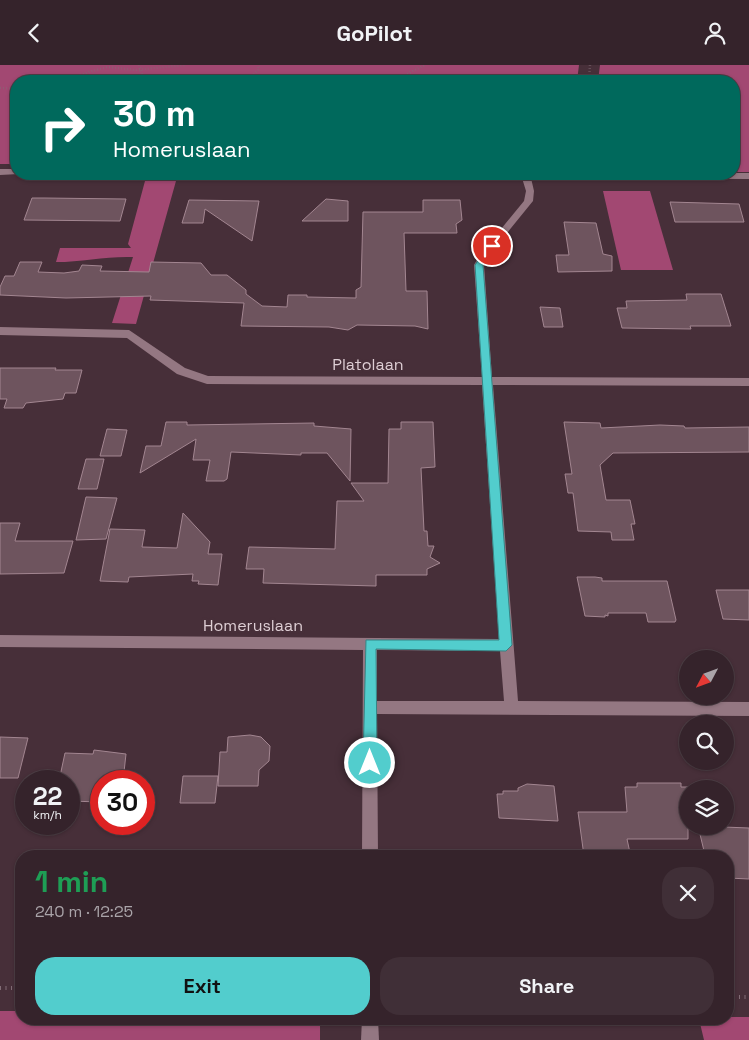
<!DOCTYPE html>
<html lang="en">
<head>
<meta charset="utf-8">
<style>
	body { margin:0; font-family:"Space Grotesk",sans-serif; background:#402f37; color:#f1f3f6; height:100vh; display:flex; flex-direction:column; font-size:19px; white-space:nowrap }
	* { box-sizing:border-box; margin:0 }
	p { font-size:16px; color:#aaa4a9 }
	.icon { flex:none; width:28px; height:28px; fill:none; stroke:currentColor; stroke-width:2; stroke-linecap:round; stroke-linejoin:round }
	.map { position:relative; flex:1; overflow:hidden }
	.details { position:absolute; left:15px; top:785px; width:719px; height:175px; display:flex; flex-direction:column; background:#35232b; border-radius:20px; box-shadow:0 1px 4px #0004,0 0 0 1px #4f4047 }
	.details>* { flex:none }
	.top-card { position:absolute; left:10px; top:10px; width:730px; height:105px; border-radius:20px; box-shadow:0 1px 4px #0004,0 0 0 1px #4f4047; background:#00695c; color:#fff; overflow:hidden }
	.needle { width:32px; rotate:229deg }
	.buttons { position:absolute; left:679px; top:585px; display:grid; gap:10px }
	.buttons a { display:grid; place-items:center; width:55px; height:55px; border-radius:50%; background:#35232b; box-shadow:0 1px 4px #0004,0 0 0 1px #4f4047; font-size:25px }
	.speed { position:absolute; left:15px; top:705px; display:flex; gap:10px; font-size:25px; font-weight:700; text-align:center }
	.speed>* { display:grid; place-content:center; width:65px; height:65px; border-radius:50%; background:#35232b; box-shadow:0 1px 4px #0004,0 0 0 1px #4f4047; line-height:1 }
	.speed small { font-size:12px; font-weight:400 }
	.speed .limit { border:8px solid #d22; background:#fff; color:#111 }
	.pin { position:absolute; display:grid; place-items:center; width:42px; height:42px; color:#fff; margin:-21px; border:2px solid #fff; border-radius:50%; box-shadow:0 1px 5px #0007 }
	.me { position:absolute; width:55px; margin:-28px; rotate:0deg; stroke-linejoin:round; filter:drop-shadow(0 0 4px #0008) }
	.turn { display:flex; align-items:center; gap:18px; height:105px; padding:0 20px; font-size:22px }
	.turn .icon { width:65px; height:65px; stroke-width:2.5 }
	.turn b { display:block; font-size:35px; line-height:42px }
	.round { display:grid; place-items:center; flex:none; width:52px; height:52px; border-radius:20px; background:#402f37 }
	.head { display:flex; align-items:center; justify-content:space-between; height:85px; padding:0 20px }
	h1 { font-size:30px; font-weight:700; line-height:38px; color:#1e9e55 }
	.button { display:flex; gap:10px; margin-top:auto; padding:10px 20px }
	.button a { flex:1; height:58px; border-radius:20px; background:#52cdcd; color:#111; font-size:20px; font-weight:700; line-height:58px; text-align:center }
	.button a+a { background:#402f37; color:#f1f3f6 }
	header { display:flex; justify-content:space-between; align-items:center; height:65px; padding:0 20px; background:#35232b; font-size:22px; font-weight:700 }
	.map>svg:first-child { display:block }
	.forest { fill:#a24872 }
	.building { fill:#6e545e; stroke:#a38691 }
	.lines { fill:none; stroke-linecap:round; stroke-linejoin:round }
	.path-far1 { stroke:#826d76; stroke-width:2.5; stroke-dasharray:0.5 2.5; stroke-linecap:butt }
	.path { stroke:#826d76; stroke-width:4; stroke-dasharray:1 4.5; stroke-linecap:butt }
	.street { fill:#947782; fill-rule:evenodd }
	.route { fill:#52cdcd; stroke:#358585 }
	.labels { text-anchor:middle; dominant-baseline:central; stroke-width:5; stroke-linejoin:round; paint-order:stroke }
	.street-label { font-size:16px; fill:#deced4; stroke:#472f39 }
</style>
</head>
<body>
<header><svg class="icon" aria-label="back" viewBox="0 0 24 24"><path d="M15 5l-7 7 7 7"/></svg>GoPilot<svg class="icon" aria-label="person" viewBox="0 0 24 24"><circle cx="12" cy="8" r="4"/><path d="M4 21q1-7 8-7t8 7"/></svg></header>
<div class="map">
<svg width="749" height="975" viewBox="0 0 749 975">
	<rect width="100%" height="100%" fill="#472f39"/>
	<!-- forest -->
	<g class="forest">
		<path d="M0,0h579l-2,16h-561v83h-16z"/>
		<path d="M600,0h149v107h-15v-91h-136z"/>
		<path d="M145,116h31l-40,143 -24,-1 21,-66c-26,-1 -51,5 -77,5l4,-14h71l-3,-4z"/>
		<path d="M603,126h47l23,79h-52z"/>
		<path d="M0,946h21v8h299v21h-320z"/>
		<path d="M728,952h21v23h-45l-5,-21h29z"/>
	</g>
	<!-- building -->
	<g class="building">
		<path d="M32,133h12l82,1 -6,22 -96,-1z"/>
		<path d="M326,134l22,2v20h-46z"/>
		<path d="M189,135l70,1 -7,40 -47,-32 -2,14h-21z"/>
		<path d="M423,135h37l2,20 -6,4 1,9h-53l2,58h21l1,38 -13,-3 -58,-1 -9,5 -19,-3 -88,-1 3,-23 -94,-3 1,-4 -85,2 -66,-3v-8l5,-11h9l6,-14h22l-4,10 26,1 15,-2 3,-6 20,1 -2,5 49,1 2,-10 50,1 10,12h16l19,15v4l16,12 25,1 1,-12h19v2l49,1v-8l5,-3 2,-75h60z"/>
		<path d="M670,137l69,2 5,18h-69z"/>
		<path d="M564,157l32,1 7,31 9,2v15l-54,1 -2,-17h13z"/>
		<path d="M686,229h35l10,32h-41l1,3 -69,-1 -5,-20h10l-1,-7 61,-1z"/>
		<path d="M540,242l20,1 3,19h-19z"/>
		<path d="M0,303h56l-1,2h27l-6,23h-11l-2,6 -37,4 -3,5h-19l3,-9h-7z"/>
		<path d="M166,357h21v3l127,-2v3l37,3 -1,52 -23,-28h-26v2l-70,-3 -4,27 -3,2h-18l4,-21h-17l3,-21 -56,34 6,-27h15z"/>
		<path d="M401,357h32l2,45 -14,1 3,63h3l1,15h6l-4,11 10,6 -13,6v6h-51v11l-113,-3 1,-14h-18l3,-22 86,2 2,-48h27l-13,-18h37l1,-54h12z"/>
		<path d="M564,357l36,1 1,5 59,-3 24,1 1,2 64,-1v25l-136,1 -13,12 6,35h24l5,24h-4l3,16h-22l-1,-8 -33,-1 -5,-38h-5l-3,-19h7z"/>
		<path d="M107,364l20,1 -6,26h-21z"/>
		<path d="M86,394h18l-7,30h-19z"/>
		<path d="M86,432l31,1 -11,41 -30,1z"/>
		<path d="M183,448l27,29 -2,12h14l-4,31 -20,-1 1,-3h-7l1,-7 -64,3 -1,5 -28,-1 10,-52 35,1 -3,17 35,1z"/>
		<path d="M0,458h20l-5,18h58l-9,32 -64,1z"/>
		<path d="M577,512h18l7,1v3h65l9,39 -1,2h-27l-2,-9h-38v3l-3,-1v2l-20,-1z"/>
		<path d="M716,525h33v30l-26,-1z"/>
		<path d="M250,670l11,2 9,9 -1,15 -10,9 -1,16h-40l2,-34h7l1,-15z"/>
		<path d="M0,672l28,1 -10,40h-18z"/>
		<path d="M94,685l32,4 -3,27h-22v21l-32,-1v-20h-10l6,-28 28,1z"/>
		<path d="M183,711h35l-3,27h-35z"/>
		<path d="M637,718h44v4h7v52h-61l3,14h-23l1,3h-24l-6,-44h49l-2,-25h12z"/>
		<path d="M527,719l27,2 4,35 -59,-3 -2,-24h6v-3h15v-3z"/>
		<path d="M698,761l51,2v51l-21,-1v-22l-23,-1z"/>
	</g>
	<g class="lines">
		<!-- path-far1 -->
		<g class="path-far1">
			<path d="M139,0l3,10 -3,6"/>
			<path d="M57,16l50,-14 27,3 52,-5"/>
			<path d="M248,16l11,-12 -1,-4"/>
			<path d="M404,16l-3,-4 24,-12"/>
			<path d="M589,16l1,-16"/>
			<path d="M0,23l16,1"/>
		</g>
		<!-- path -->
		<g class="path">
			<path d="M0,923h21"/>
			<path d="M728,932h21"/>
		</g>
		<!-- street -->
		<g class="street">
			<path d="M0,104h16v5h3l-19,1z"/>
			<path d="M749,108v6l-218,-1 3,13 -1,10 -47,58 -2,6 8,112 257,1v8l-256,-1 25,316 231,1v14l-372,-2 1,142h-16l1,-206 -363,-3v-12l499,4 -17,-254 -275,-1 -30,-10 -50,-36 -127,-3v-8l129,3 56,38 23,8 274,1 -8,-112 5,-9 45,-55 2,-10 -4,-13 -207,-1 -4,-3zM377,585l123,1 4,50h-127z"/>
			<path d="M362,954h16l1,21h-18z"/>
		</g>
	</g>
	<!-- route -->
	<path class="route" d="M489,179l7,2 -13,19 29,380 -6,6 -130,-2 1,114 -2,5 -5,1 -5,-1 -2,-5 3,-123h133l-24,-375z"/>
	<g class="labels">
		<!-- street labels -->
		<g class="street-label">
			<text x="368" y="299">Platolaan</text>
			<text x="253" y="560">Homeruslaan</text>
		</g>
	</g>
</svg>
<div class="buttons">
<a><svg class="needle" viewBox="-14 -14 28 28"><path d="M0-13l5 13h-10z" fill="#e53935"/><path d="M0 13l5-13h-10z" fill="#aaa4a9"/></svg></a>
<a><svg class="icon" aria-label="search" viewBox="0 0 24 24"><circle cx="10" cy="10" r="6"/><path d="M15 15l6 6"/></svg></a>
<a><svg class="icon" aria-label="layers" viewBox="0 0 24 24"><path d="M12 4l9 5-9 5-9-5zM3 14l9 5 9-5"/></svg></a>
</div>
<div class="speed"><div>22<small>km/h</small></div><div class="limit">30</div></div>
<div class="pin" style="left:492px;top:181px;background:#d93025"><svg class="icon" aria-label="arrive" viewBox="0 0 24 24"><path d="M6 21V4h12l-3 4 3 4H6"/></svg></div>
<svg class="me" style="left:370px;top:698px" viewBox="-20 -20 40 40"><circle r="17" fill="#52cdcd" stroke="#fff" stroke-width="3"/><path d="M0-11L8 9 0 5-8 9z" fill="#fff"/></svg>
<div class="top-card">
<div class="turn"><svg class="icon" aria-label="right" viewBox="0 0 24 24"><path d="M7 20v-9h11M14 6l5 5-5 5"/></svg><div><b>30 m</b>Homeruslaan</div></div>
</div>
<section class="details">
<div class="head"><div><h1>1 min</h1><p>240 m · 12:25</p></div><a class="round"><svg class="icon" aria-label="close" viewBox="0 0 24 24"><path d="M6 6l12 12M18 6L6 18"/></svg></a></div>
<div class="button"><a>Exit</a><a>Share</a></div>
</section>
</div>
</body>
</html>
